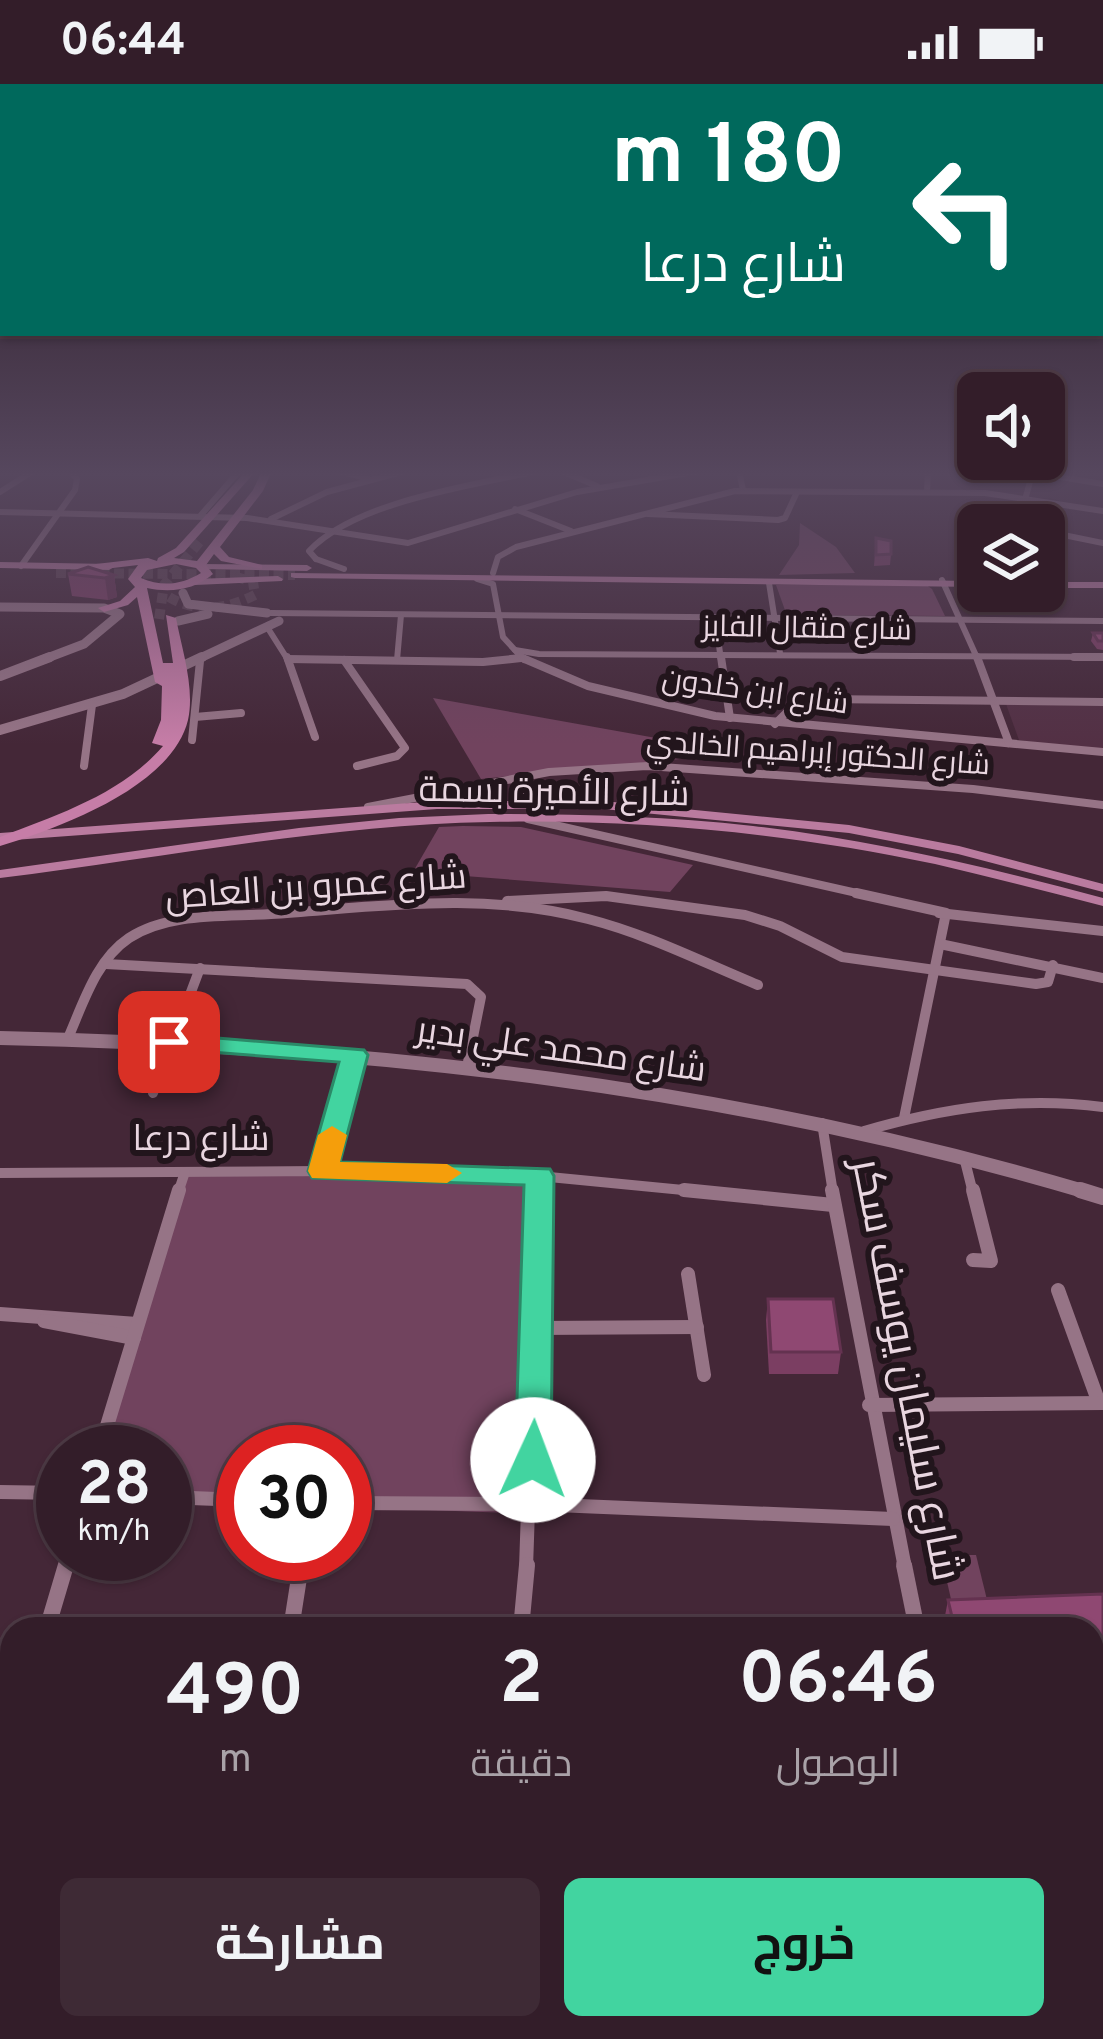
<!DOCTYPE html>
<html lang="ar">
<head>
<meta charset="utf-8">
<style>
	body { margin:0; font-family:Overpass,Cairo,sans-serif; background:#3e2a35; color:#f1f3f6; direction:rtl; height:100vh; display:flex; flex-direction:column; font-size:45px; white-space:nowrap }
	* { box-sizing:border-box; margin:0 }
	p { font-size:39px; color:#a9a2a8 }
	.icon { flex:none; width:66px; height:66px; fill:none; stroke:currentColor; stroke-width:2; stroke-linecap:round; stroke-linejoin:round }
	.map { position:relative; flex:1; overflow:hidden; direction:ltr }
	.panel { position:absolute; left:0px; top:1533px; width:1104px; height:423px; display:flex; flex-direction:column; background:#331d29; border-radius:36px 36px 0 0; box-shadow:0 3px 9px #0004,0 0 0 3px #4e3b46; direction:rtl }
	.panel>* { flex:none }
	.hud { position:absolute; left:0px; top:0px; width:1104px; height:252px; box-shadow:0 3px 9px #0004,0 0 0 3px #4e3b46; direction:rtl; background:#00695c; color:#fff; overflow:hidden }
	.controls { position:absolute; left:957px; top:288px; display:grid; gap:24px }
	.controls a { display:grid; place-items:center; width:108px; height:108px; border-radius:18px; background:#331d29; box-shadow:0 3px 9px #0004,0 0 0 3px #4e3b46; font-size:60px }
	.speed { position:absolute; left:36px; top:1341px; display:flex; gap:24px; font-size:60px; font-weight:700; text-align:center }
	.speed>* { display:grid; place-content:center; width:156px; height:156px; border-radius:50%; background:#331d29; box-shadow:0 3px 9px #0004,0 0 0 3px #4e3b46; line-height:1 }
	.speed small { font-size:30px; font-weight:400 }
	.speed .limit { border:18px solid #d22; background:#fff; color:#111 }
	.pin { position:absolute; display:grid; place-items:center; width:102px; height:102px; color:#fff; margin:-51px; border-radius:24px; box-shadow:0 6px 18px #0006 }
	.me { position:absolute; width:132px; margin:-66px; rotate:2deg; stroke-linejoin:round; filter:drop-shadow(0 0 9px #0008) }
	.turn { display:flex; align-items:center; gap:42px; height:252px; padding:0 60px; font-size:54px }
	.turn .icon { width:156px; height:156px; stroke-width:2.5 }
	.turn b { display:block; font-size:84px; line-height:102px }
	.eta { display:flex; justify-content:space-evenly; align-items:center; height:204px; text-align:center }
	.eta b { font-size:72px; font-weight:700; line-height:84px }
	.action { display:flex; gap:24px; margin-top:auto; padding:24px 60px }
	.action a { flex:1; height:138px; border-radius:18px; background:#42d4a0; color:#111; font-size:48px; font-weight:700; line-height:138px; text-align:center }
	.action a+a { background:#3e2a35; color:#f1f3f6 }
	.status { display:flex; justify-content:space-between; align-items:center; height:84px; padding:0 60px; background:#331d29; direction:ltr }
	.status svg { height:33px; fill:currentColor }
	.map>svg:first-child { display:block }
	.built { fill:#533044 }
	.green { fill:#71435e }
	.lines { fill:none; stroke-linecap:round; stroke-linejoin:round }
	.primary-tunnel { stroke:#5d4150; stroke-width:10; stroke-dasharray:10 4.5; stroke-linecap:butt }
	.trunk-tunnel { stroke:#5d4150; stroke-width:10; stroke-dasharray:10 6; stroke-linecap:butt }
	.minor-far4 { stroke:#967486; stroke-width:6 }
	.minor-far3 { stroke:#967486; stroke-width:8 }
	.minor-far2 { stroke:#967486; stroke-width:10 }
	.minor-far1 { stroke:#967486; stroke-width:14 }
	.minor { stroke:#967486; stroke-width:16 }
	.tertiary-far3 { stroke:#967486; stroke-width:9 }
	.tertiary-far2 { stroke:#967486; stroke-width:10 }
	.tertiary-far1 { stroke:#967486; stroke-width:14 }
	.tertiary { stroke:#967486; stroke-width:16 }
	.primary { fill:#ba7b9f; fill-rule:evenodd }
	.trunk { fill:#c67da7; fill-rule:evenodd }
	.wall { fill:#7b3e62 }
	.shaded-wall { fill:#643250 }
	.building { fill:#8f4872; stroke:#643250; stroke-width:3 }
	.route { fill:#42d4a0; stroke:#2b8a68; stroke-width:3 }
	.slow { fill:#f59e0b }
	.labels { text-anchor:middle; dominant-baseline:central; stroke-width:12; stroke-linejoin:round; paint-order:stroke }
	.far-street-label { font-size:30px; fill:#e9d6e0; stroke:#22151c }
	.street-label { font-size:36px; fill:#e9d6e0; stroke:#22151c }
	.near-street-label { font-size:42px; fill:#e9d6e0; stroke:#22151c }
</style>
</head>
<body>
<div class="status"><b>06:44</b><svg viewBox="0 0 49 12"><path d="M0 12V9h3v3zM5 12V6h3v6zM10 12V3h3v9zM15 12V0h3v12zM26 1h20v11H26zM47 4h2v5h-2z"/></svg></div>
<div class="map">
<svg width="1103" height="1955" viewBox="0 0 1103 1955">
	<rect width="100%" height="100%" fill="#442737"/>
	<!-- built -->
	<path class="built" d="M1006,620l97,2v46l-84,-12z"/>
	<!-- green -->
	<g class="green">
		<path d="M800,439l36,24 19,26 -76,2 20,-30z"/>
		<path d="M925,500l7,5 13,27 -150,-1 -9,-2 -10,-28z"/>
		<path d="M433,614l307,55 -259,26z"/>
		<path d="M463,742l58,1 172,38 -23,27 -257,-20 26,-45z"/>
		<path d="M186,1089l354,9 -5,332 -190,-7v-55h-102v51l-78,-3v-48h-63z"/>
		<path d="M941,1471h35l15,61 -36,1z"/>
	</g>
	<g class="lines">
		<!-- primary-tunnel -->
		<path class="primary-tunnel" d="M56,489l239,2"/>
		<!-- trunk-tunnel -->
		<g class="trunk-tunnel">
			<path d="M169,513c28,17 58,12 86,-2l-2,-13 -23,-7"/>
			<path d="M159,535l5,-34 37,-45"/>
		</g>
		<!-- minor-far4 -->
		<g class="minor-far4">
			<path d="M338,387l29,7"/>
			<path d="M561,387l36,15"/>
			<path d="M739,387l4,19"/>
			<path d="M1024,387l79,13"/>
			<path d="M0,408l33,-21"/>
			<path d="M927,408l1,-21"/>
			<path d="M515,425l56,22"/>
			<path d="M0,428l247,6 161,25 169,-51 122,-21"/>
			<path d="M648,430l130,6 7,-2 12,-26"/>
			<path d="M201,431l38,-44"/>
			<path d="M271,435l56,-27 78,-21"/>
			<path d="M1018,441l15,-54"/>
			<path d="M1044,447l59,12"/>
			<path d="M316,475l-7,-8c47,-50 162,-65 228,-80"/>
			<path d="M316,475l28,10"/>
			<path d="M21,482l54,-76 2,-11 -7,-8"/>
			<path d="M493,489l5,-16 18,-10 219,-56 250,2 118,18"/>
			<path d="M477,495l16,5 10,53 21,23"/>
			<path d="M942,496l36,80"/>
			<path d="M769,499l11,70"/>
			<path d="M271,529l832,8"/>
			<path d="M715,533l6,43"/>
			<path d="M269,546l19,30"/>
			<path d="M515,566l24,4 564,3"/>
			<path d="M288,575l55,1"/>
			<path d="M397,576l4,-45"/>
			<path d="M503,576l18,-2"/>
		</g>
		<!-- minor-far3 -->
		<g class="minor-far3">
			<path d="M287,573l28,80"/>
			<path d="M520,573l68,29 127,30 388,36"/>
			<path d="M721,573l9,61"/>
			<path d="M977,573l32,86"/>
			<path d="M1074,573h29"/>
			<path d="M288,575l195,3 38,-4"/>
			<path d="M344,576l61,88 -8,8 -40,10"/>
			<path d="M195,633l46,-4"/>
			<path d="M775,640l20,-20 25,-5 283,3"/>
			<path d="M192,656l8,-79"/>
			<path d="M84,682l8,-61"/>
			<path d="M527,694l-13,11 17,14"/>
			<path d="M368,723l181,-35 98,-6 326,23 130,16"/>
			<path d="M528,735l342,77"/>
		</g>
		<!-- minor-far2 -->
		<g class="minor-far2">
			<path d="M856,809l90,20 -42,205"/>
			<path d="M507,817l99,-5 139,19 35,11 62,31 194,27 12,-2 5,-17"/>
			<path d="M939,829l164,18"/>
			<path d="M940,860l163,34"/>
			<path d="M106,880l361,20 14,13 -14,70"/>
			<path d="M68,954c15,-34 28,-78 61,-100 40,-26 96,-21 142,-24 106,-7 212,-23 317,5 59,15 114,43 170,66"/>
			<path d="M153,1009l47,-125"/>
			<path d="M822,1039l11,70"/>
			<path d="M864,1047c80,-23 156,-35 239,-24"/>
			<path d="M964,1073l9,36"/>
			<path d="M322,1087l32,-116"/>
			<path d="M0,1089l322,-2 217,5 175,17"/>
			<path d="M178,1109l7,-21"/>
			<path d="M539,1109v-17"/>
		</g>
		<!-- minor-far1 -->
		<g class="minor-far1">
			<path d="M684,1106l149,15"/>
			<path d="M832,1106l73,378"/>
			<path d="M973,1106l18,71 -18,-1"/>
			<path d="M688,1190l16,101"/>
			<path d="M1058,1206l41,113"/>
			<path d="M0,1230l137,10"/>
			<path d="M44,1237l90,17"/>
			<path d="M537,1244l160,-1"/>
			<path d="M869,1321l234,-2"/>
			<path d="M99,1368l80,-262"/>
			<path d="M0,1408l63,1"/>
			<path d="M165,1413l78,3"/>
			<path d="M345,1419l187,1 361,15"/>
			<path d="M65,1484l4,-14"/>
			<path d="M301,1484l2,-14"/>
			<path d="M526,1484l13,-378"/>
		</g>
		<!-- minor -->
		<g class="minor">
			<path d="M904,1481l13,64"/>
			<path d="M47,1545l19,-64"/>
			<path d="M291,1545l10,-64"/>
			<path d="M521,1545l6,-64"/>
			<path d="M0,1706l12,-41"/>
			<path d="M0,1796h12"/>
			<path d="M487,1944v11"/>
			<path d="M995,1944l2,11"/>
		</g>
		<!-- tertiary-far3 -->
		<g class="tertiary-far3">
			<path d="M183,509l5,11 79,9"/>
			<path d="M0,523l104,1 16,6 -36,30 -42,16"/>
			<path d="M178,537l30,-7"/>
			<path d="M196,576l83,-39"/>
		</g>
		<!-- tertiary-far2 -->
		<g class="tertiary-far2">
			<path d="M0,592l50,-19"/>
			<path d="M0,646l123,-36 79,-37"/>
		</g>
		<!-- tertiary-far1 -->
		<path class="tertiary-far1" d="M0,954c371,8 734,49 1090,155"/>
		<!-- tertiary -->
		<path class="tertiary" d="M1080,1106l23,7"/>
		<!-- primary -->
		<g class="primary">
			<path d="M0,478l109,2 5,3 -5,3 -109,-2z"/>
			<path d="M198,480l109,1 5,3 -5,3 -105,-2 -4,-1z"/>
			<path d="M291,489l687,8v6l-683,-9 -4,-1z"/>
			<path d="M278,492l5,3 -1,2 -87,4 -5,-3 5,-3z"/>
			<rect x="1044" y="498" width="59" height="6"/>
			<path d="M437,717h166l246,24 110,21 144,38v8l-145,-38 -109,-21 -246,-24h-166l-437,32v-8z"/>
			<path d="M488,730c89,0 177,2 265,12 119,14 235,41 350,72v8c-56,-14 -112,-29 -168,-42 -146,-31 -296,-45 -445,-42 -165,3 -327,36 -490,56v-8l299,-42 100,-10z"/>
		</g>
		<!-- trunk -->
		<path class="trunk" d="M246,387h10l-72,81 -10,6 23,3 56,-71 9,-19h10l-9,20 -43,56 9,10 33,8v4l-41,-8 -7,-7 -8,11 7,9c-19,16 -42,19 -66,14l16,75h10l-7,-48 10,3c6,32 19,70 12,102 -16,67 -129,108 -188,126v-9c57,-22 122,-43 163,-91l-11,-3 9,-23 1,-34 -7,-4 -18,-85 -9,8 -24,7 -6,-4 22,-7 15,-14 -7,-8 10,-14 -42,5 -6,-3 6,-3 52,-6 9,3 1,-3 18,-10zM176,480l20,4 5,5c-20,12 -39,14 -60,5l6,-8z"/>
	</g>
	<!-- wall -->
	<g class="wall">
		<path d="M876,454l15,16 -1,11 -16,1z"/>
		<path d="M68,490l46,1 3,22 -9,3 -36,-4z"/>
		<path d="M1093,549h10v17l-6,-1 -6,-8z"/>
		<path d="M768,1215l73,53 -3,22h-69l-3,-54z"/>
		<path d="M1103,1510v445h-73l-2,-11h64v-399h-147l-1,-8 4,-21z"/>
	</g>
	<!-- shaded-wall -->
	<path class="shaded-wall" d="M114,491l3,22 -9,3 -3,-22z"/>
	<!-- building -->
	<g class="building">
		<path d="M876,454l15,3v13l-15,1z"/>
		<path d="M88,483l26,8 -9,3 -37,-4z"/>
		<path d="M1093,549h10v8h-5z"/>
		<path d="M768,1215h65l8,53h-70z"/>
		<path d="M1103,1510v445h-62l-2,-11h53v-399h-137l-7,-29z"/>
		<path d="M10,1686h2v69l-6,-3 -4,-20z"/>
	</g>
	<!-- sky -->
	<linearGradient id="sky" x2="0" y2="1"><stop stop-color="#25151e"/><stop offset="0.59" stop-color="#56475e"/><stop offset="1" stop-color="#56475e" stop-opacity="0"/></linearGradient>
	<rect width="1103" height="661" fill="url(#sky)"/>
	<!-- route -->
	<path class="route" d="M169,950l195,16 4,5 -28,107 210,7 4,7 -3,284 -5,9 -13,4 -12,-4 -6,-9 9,-275 -212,-7 -4,-7 31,-109 -180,-14 -4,-6z"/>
	<!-- slow -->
	<path class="slow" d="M332,1042l15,9 -7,27 107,2 15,9 -15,10 -135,-5 -4,-7 10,-36z"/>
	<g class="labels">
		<!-- far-street labels -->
		<g class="far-street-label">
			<text transform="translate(807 546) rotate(1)">شارع مثقال الفايز</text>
			<text transform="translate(755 609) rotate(8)">شارع ابن خلدون</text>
			<text transform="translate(818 671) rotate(4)">شارع الدكتور إبراهيم الخالدي</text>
		</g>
		<!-- street labels -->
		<g class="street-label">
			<text transform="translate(554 710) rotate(1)">شارع الأميرة بسمة</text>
			<text transform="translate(316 805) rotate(-4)">شارع عمرو بن العاص</text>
			<text transform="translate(561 968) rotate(8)">شارع محمد علي بدير</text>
			<text x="201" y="1057">شارع درعا</text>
		</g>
		<!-- near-street labels -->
		<g class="near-street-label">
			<text transform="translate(904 1286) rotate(79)">شارع سليمان يوسف سكر</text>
		</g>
	</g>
</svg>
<div class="controls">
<a><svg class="icon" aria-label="sound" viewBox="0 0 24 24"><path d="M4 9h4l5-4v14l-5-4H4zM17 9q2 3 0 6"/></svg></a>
<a><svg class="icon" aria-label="layers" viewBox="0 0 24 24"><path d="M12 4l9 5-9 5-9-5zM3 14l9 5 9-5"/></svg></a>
</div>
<div class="speed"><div>28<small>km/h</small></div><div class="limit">30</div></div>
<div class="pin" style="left:169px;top:958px;background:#d93025"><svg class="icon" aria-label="arrive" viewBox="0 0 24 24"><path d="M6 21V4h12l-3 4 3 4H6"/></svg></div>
<svg class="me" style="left:533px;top:1376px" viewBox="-20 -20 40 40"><circle r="19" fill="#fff"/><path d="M0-13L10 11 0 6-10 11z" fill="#42d4a0"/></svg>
<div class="hud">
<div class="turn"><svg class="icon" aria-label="left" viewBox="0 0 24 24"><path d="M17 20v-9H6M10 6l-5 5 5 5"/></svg><div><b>180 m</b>شارع درعا</div></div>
</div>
<section class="panel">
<div class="eta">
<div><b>06:46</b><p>الوصول</p></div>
<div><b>2</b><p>دقيقة</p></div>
<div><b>490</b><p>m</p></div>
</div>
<div class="action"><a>خروج</a><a>مشاركة</a></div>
</section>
</div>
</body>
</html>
